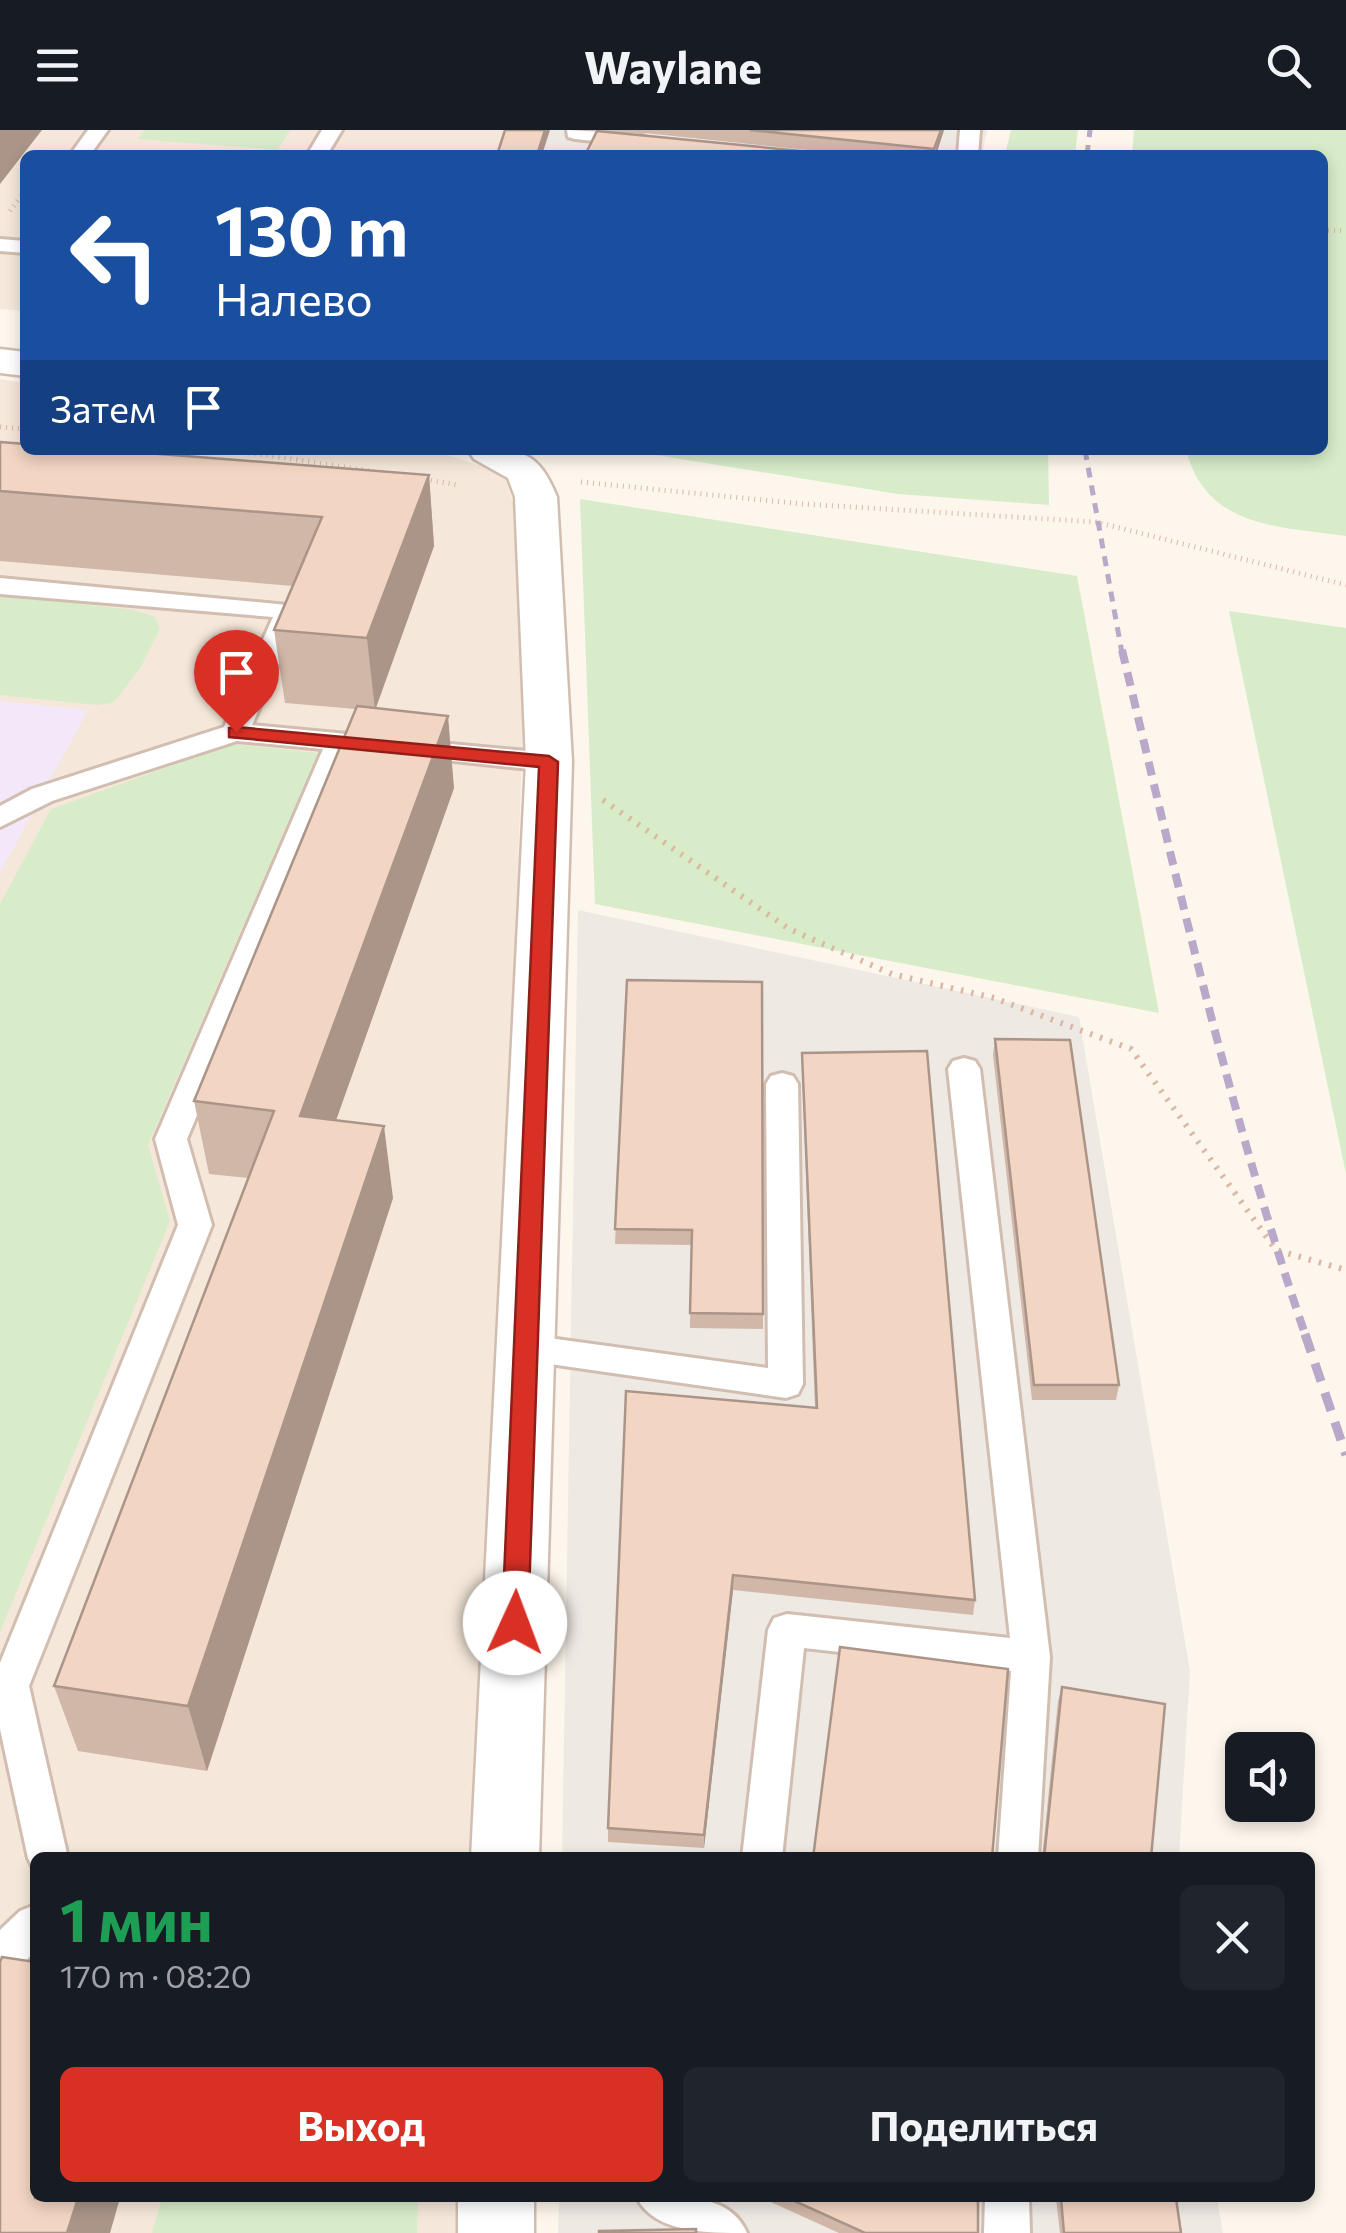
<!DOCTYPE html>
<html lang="ru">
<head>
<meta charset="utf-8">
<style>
	body { margin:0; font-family:Commissioner,sans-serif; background:#20242c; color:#f1f3f6; height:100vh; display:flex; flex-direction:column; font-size:38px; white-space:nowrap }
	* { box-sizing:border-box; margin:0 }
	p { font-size:32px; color:#9ea1a6 }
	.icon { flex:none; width:55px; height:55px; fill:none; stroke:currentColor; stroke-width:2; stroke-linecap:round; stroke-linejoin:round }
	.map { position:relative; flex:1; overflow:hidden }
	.side { position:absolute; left:30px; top:1722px; width:1285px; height:350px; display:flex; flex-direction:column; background:#171b24; border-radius:15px; box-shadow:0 5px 15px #0003 }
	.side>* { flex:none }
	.top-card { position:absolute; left:20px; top:20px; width:1308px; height:305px; border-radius:15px; box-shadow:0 5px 15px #0003; background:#1a4fa0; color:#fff; overflow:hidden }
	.tools { position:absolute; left:1225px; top:1602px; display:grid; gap:20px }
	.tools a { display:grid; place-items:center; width:90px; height:90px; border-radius:15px; background:#171b24; box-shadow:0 5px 15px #0003; font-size:50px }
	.pin { position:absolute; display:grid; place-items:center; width:85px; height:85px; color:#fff; margin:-102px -42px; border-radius:50% 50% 50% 0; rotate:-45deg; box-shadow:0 0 10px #0007 }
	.pin .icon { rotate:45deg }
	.me { position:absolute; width:110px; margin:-55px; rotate:2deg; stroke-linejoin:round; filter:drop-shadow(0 0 8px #0008) }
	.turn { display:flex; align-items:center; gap:35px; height:210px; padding:0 30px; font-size:45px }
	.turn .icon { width:130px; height:130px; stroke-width:2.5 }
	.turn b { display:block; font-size:70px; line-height:85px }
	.then { display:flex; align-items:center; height:95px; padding:0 30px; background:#0003; gap:20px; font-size:38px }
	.round { display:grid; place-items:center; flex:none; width:105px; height:105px; border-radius:15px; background:#20242c }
	.headline { display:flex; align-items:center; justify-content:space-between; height:170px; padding:0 30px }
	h1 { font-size:60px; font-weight:700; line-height:75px; color:#1e9e55 }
	.cta { display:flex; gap:20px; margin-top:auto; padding:20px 30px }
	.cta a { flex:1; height:115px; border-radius:15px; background:#d93025; color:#fff; font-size:40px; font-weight:700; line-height:115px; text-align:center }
	.cta a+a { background:#20242c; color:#f1f3f6 }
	header { display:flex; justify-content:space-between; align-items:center; height:130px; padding:0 30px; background:#171b24; font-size:45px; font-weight:700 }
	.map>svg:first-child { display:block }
	.residential { fill:#f5e8da }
	.industrial { fill:#efe9e4 }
	.education { fill:#f3e8fa }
	.green { fill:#d8ecc9 }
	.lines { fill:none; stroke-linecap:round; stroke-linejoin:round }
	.service-casing { stroke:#d1beb0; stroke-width:6 }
	.minor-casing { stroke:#d1beb0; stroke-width:5 }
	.path-far1 { stroke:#d9b8a5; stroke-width:5; stroke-dasharray:1 5; stroke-linecap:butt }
	.path { stroke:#d9b8a5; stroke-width:6; stroke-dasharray:2.5 8; stroke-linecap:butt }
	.service { fill:#fff; fill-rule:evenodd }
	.minor { fill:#fff; fill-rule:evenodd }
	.rail-far2 { stroke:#b9a8c9; stroke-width:5; stroke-dasharray:10 8; stroke-linecap:butt }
	.rail-far1 { stroke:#b9a8c9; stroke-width:8; stroke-dasharray:14 9; stroke-linecap:butt }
	.rail { stroke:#b9a8c9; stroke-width:9; stroke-dasharray:19 12; stroke-linecap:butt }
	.wall { fill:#d1b7a8 }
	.shaded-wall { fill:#aa9588 }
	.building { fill:#f3d5c3; stroke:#aa9588; stroke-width:2.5 }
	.route { fill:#d93025; stroke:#8d1f18; stroke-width:2.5 }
</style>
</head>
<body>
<header><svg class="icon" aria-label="menu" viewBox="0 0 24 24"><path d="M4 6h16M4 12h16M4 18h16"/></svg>Waylane<svg class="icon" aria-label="search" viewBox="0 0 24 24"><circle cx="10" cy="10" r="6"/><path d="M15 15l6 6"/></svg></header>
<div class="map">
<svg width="1346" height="2103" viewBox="0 0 1346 2103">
	<rect width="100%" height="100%" fill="#fdf6ec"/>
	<!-- residential -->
	<g class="residential">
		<path d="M0,0h508l-8,25h-475v156l-25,-2z"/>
		<path d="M0,249l25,4v67h406l73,23 25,83 -46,1301 -448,1v340h437l-1,35h-471z"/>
	</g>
	<!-- industrial -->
	<g class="industrial">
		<path d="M508,0h479l-5,25h-482z"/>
		<path d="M578,780l501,107 111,654 -11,186 -617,1z"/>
		<path d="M559,2068h658l6,35h-665z"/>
	</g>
	<!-- education -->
	<path class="education" d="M0,571l88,9 -88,163z"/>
	<!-- green -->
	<g class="green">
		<path d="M144,0h146l-12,20 -140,-11z"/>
		<path d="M1011,0h67l-3,25h-70z"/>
		<path d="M1134,0h212v406c-67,-10 -139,-7 -160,-86h136v-295h-190z"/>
		<path d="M625,320h423l1,55 -151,-11z"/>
		<path d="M580,369l497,77 82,437 -564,-109z"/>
		<path d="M0,464l134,16 21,7 5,12 -19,38 -28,36 -16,2 -97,-10z"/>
		<path d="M1229,481l117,17v546z"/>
		<path d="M232,614l86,9 -170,392 22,76 -170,411v-728l51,-95z"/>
		<path d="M162,2068h256l-1,35h-265z"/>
	</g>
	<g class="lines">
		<defs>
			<g id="service">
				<path d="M88,0h20l-18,25h-20z"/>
				<path d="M322,0h20l-15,25h-20z"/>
				<path d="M567,0l73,4 10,6 -10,6 -65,-7 -7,-2z"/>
				<path d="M960,0h20l-2,25h-20z"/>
				<path d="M0,109l25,2v12l-25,-2z"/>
				<path d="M0,448l298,28 4,5 -50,114 106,10 14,9 -4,6 -18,2 -163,387 25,86 -183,461 39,172h-33v14l-7,-14 -28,-129v-66l178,-438 -23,-86 168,-390 -86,-8 -185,60 -52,26v-21l32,-17 192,-62 49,-110 -273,-23z"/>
				<path d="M407,610l142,13 10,3 4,6 -4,6 -10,3 -152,-16 -4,-6 4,-6z"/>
				<path d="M964,928l11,3 5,8 70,588 -12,201h-40l13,-187 -207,-23 -22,210h-40l26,-228 6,-12 13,-4 223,24 -62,-569 5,-8z"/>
				<path d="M782,943l11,3 5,8 5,300 -5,10 -12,4 -271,-39 -5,-10 5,-10 12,-4 241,33 -2,-284 5,-8z"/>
				<path d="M35,1775v47l-20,19 -15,6v-47l20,-19z"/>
				<path d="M637,2068c38,-2 92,-7 110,35 -40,0 -92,0 -110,-35z"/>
				<path d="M985,2068h44l1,35h-46z"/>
			</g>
			<g id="minor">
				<path d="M0,219l25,3v24l-25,-3z"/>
				<path d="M468,320c50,0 68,-4 89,47l15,265 -33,1096h-68l55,-1096 -11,-265 -7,-19 -34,-19z"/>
				<rect x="458" y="2068" width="76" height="35"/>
			</g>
		</defs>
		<!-- service casing -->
		<use href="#service" class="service-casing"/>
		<!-- minor casing -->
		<use href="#minor" class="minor-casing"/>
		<!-- path-far1 -->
		<g class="path-far1">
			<path d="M10,81l15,-20"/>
			<path d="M1322,100l24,1"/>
			<path d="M0,297l25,2"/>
			<path d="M231,320l147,22"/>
			<path d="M425,349l32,6"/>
			<path d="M581,352l222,22 293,18 250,63"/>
		</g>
		<!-- path -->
		<path class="path" d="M603,670l186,129 103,45 102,24 137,51 145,201 70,20"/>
		<!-- service -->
		<use href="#service" class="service"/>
		<!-- minor -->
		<use href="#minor" class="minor"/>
		<!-- rail-far2 -->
		<g class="rail-far2">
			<path d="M1087,25l3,-25"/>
			<path d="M1085,320l37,203"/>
		</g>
		<!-- rail-far1 -->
		<path class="rail-far1" d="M1122,520c55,230 107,463 184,687"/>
		<!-- rail -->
		<path class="rail" d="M1305,1204l41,121"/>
	</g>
	<!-- wall -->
	<g class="wall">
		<path d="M616,0h328l-8,25h-82z"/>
		<path d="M0,312l429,33 5,71 -58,162 78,80 -118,332 57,78 -186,573 -129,-20 -24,-65 194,-508 -39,-4 -15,-73 162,-392 -71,-6 -11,-73 19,-44 -293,-25z"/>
		<path d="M627,850l136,334v15l-73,-1 1,-83 -76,-1z"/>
		<path d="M995,909l124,346 -3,15h-84l-39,-345z"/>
		<path d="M802,923l173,547 -2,15 -240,-25 -29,258 -96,-6v-14l207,-420 -13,-340z"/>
		<path d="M1062,1557l89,171h-109l16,-157z"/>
		<path d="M762,2068h216v35h-139z"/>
		<path d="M1056,2068h120l5,35h-121z"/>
	</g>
	<!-- shaded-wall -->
	<g class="shaded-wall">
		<path d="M0,0h42l-42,54z"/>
		<path d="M545,0h5l-8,25h-5z"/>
		<path d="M941,0h3l-8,25h-2z"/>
		<path d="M429,345l5,71 -59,164 -8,-72z"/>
		<path d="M448,586l6,72 -142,400 -12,-72z"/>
		<path d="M384,996l9,72 -186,573 -19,-65z"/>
		<path d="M733,1445v15l-29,258v-13z"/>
		<path d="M78,2068h42l-10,35h-43z"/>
	</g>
	<!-- building -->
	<g class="building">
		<path d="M505,0h40l-8,25h-40z"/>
		<path d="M750,0h191l-7,19z"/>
		<path d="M597,1l245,24h-257z"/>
		<path d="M0,312l25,2v6h83l321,25 -62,163 -93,-8 48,-113 -322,-26z"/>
		<path d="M357,576l91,10 -148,400 84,10 -196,580 -134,-20 220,-575 -80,-10z"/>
		<path d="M627,850l135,2 1,332 -73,-1 2,-83 -77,-1z"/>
		<path d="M995,909l75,1 49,345h-85z"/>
		<path d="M927,921l48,549 -242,-25 -29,260 -96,-7 18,-437 191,17 -15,-355z"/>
		<path d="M840,1517l168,22 -16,189h-179z"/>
		<path d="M1062,1557l103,17 -14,154h-107z"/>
		<path d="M2,1827l33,5v236h43l-11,35h-67v-271z"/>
		<path d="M788,2068h190v35h-113z"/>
		<path d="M1061,2068h115l5,35h-117z"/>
		<path d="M696,2099v4h-97v-2z"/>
	</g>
	<!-- route -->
	<path class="route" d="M236,597l313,29 9,6 -30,861 -4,8 -9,3 -9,-3 -4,-8 37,-856 -310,-30v-9z"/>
</svg>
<div class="tools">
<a><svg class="icon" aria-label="sound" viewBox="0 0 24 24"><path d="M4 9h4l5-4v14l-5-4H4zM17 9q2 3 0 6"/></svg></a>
</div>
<div class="pin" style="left:236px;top:602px;background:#d93025"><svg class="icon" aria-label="arrive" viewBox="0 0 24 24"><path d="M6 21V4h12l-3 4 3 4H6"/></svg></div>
<svg class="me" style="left:515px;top:1493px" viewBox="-20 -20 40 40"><circle r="19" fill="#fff"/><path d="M0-13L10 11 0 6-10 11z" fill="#d93025"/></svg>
<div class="top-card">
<div class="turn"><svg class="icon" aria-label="left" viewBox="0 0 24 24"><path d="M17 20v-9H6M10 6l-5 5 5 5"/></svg><div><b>130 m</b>Налево</div></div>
<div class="then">Затем<svg class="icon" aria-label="arrive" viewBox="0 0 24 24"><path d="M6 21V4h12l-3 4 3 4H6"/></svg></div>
</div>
<section class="side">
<div class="headline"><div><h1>1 мин</h1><p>170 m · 08:20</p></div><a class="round"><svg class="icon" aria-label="close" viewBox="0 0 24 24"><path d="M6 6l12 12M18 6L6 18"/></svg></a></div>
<div class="cta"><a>Выход</a><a>Поделиться</a></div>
</section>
</div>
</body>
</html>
